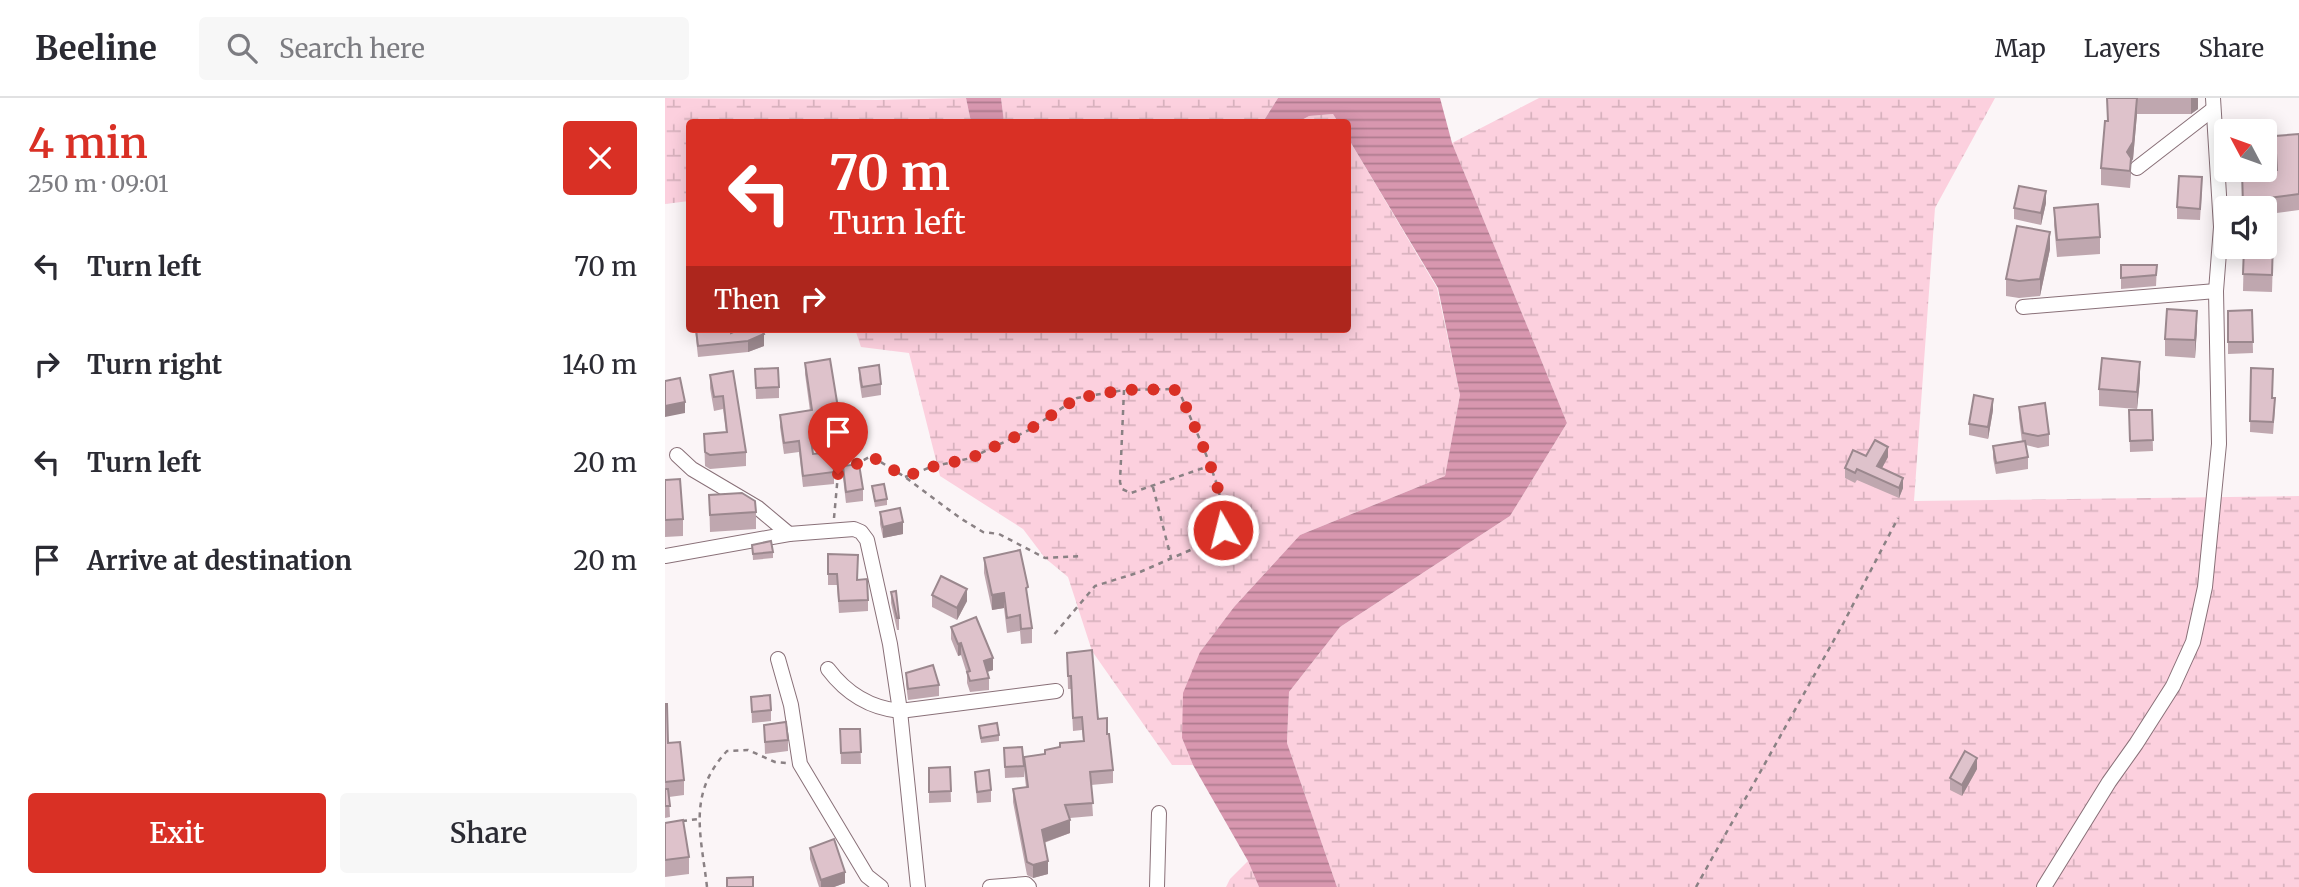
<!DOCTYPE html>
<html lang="en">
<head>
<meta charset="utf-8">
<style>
	body { margin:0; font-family:Merriweather,serif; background:#f7f7f7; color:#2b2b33; height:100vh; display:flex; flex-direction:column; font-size:26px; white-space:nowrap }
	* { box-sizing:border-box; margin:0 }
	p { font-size:23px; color:#7c7c81 }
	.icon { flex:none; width:38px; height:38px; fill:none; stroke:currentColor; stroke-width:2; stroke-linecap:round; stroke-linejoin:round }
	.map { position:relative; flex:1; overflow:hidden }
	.sheet { display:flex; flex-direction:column; background:#fff; width:665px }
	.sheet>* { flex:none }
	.top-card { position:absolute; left:21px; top:21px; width:665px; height:214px; border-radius:7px; box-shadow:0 4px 18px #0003; background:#d93025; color:#fff; overflow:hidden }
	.needle { width:46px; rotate:311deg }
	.fabs { position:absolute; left:1549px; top:21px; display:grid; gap:14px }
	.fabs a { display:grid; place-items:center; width:63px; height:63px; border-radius:7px; background:#fff; box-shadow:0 4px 18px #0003; font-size:35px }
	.pin { position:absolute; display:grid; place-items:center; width:60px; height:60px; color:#fff; margin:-72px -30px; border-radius:50% 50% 50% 0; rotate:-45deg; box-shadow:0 0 7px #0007 }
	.pin .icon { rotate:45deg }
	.me { position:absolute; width:77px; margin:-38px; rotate:352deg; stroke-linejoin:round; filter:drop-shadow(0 0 5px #0008) }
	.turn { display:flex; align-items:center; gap:24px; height:147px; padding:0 28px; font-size:32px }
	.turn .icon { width:91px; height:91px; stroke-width:2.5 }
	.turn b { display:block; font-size:49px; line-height:60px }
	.then { display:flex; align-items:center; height:66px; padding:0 28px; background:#0003; gap:14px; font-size:26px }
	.round { display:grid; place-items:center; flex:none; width:74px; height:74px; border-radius:7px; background:#f7f7f7 }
	.headline { display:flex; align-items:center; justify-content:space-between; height:119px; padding:0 28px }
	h1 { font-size:42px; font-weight:600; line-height:52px; color:#d93025 }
	.button { display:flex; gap:14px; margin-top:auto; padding:14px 28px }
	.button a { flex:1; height:80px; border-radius:7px; background:#d93025; color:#fff; font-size:28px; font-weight:600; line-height:80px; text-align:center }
	.button a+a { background:#f7f7f7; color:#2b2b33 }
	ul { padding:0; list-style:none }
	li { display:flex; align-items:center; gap:21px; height:98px; padding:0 28px }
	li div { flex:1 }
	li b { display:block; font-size:26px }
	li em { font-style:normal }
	header { display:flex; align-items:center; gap:42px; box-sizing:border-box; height:98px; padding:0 35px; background:#fff; border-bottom:2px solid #e1e1e2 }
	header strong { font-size:33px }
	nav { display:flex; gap:38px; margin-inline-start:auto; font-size:24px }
	.search { width:490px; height:63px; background:#f7f7f7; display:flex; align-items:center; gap:18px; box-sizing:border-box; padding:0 24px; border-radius:7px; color:#7c7c81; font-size:26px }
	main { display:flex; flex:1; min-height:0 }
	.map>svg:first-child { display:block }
	.wetland { fill:url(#wetland-marsh) }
	.water { fill:url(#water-rules) }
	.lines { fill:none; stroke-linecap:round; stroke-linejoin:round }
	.street-casing { stroke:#897078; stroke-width:16 }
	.path { stroke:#8a8184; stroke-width:2.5; stroke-dasharray:5 5; stroke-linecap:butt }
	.street { stroke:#fff; stroke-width:14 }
	.wall { fill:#bfa7af }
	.shaded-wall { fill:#9b888e }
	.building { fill:#dec2cb; stroke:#9b888e; stroke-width:2 }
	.route { stroke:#d93025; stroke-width:12; stroke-dasharray:0 21.6 }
</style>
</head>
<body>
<header>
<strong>Beeline</strong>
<div class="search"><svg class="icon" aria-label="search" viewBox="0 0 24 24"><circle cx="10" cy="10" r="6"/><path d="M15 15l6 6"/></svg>Search here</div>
<nav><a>Map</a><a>Layers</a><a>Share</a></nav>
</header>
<main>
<section class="sheet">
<div class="headline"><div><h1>4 min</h1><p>250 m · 09:01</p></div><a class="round" style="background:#d93025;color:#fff"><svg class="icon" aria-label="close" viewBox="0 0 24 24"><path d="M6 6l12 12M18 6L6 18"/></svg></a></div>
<ul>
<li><svg class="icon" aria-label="left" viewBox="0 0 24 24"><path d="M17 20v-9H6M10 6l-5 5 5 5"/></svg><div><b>Turn left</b></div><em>70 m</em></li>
<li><svg class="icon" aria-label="right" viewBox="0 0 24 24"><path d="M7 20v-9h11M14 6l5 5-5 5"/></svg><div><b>Turn right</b></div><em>140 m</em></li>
<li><svg class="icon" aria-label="left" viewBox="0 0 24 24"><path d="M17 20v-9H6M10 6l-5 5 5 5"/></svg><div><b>Turn left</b></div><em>20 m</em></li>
<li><svg class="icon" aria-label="arrive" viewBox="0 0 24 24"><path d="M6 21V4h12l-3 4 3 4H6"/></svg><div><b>Arrive at destination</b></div><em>20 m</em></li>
</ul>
<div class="button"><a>Exit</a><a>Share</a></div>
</section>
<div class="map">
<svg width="1634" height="789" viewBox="0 0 1634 789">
	<defs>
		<pattern id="wetland-marsh" width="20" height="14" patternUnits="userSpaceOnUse" patternTransform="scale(1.75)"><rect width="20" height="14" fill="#fcd0de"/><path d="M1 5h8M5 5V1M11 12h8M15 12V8" fill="none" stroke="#d8b2be"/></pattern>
		<pattern id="water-rules" width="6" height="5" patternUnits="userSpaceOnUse" patternTransform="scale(1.75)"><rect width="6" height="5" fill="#d897af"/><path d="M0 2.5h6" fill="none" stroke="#af7b8e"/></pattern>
	</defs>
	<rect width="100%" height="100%" fill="#fbf5f7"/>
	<!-- wetland -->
	<g class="wetland">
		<path d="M0,0l212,2 89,-2 5,24h-282v79l-24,3z"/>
		<path d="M336,0h277l-15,24h-259z"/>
		<path d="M874,0h456l-60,110 -21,293 385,-5v391h-962l-50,-144 2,-51 51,-65 170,-111 57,-93 -115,-280z"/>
		<path d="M668,16l5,8h-40l11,-6z"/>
		<path d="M683,40l89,150 23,107 -15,81 -145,59 -66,72 -34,45 -18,86 11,27h-21l-80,-114 -24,-74 -23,-19 -22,-29 -83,-53 -31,-123 -48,-6 -6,-18h492z"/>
		<path d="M583,763l11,26h-33l4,-8z"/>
	</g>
	<!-- water -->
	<g class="water">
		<path d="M301,0h35l3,24h-33z"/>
		<path d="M613,0h162l12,45 115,280 -57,93 -170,111 -51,65 -2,51 50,144h-78l-11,-26 -55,-96 -11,-27 1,-45 17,-41 34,-45 66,-72 145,-59 15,-81 -22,-107 -90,-150 -1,-16h-9l-5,-8 -24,2 -11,6h-35z"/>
	</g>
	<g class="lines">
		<defs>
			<g id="street">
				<path d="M1472,70l75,-58"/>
				<path d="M1358,209l193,-16"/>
				<path d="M12,357l15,14 66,39 31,26"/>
				<path d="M0,458l124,-22 65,-5 7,3 6,8 23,104 10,67 18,176"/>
				<path d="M113,561l13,46 9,59 67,112 14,11"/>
				<path d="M163,571c18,24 42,39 72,42l156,-20"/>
				<path d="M325,789l36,-3 3,3"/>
				<path d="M492,789l2,-74"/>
				<path d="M1379,789l65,-105 27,-38 37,-58 20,-44 12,-55 14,-143 -3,-153 5,-64 -8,-129"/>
			</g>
		</defs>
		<!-- street casing -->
		<use href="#street" class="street-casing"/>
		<!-- path -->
		<g class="path">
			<path d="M459,292l-4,92 2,7 9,4 78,-27"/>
			<path d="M190,367l16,-9 34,21 55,41 23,14 16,2 46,24 38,-2"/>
			<path d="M240,379l26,-10 40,-9 58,-28 48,-32 47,-8 49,-1 7,4c15,37 40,86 44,125 1,8 -2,13 -6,20l-78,34 -45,14 -43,51"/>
			<path d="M488,389l18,71"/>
			<path d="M169,420l4,-44 8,-4"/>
			<path d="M17,723l17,-2"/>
			<path d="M42,789c-6,-53 -20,-93 20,-136l21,-1 27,12 12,1"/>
			<path d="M1031,789l148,-265 54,-104"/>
		</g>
		<!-- street -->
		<use href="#street" class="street"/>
	</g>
	<!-- wall -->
	<g class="wall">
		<path d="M1442,0h91v11l-7,5h-54l-4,45 -2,3 -1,26 -29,-3v-17l6,-47z"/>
		<path d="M1634,36v76l-30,4v7h-4v-13h-22l-1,-37 34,-1 -1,-34z"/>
		<path d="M1537,91l-2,31 -23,-1v-12z"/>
		<path d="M1381,105l-5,22 -27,-6v-11z"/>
		<path d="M1389,110l46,29v17l-43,3 -3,-32z"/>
		<path d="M1579,149l29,10 -1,35 -29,-1z"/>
		<path d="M1385,151l-10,47 -21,2 -13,-2v-17z"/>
		<path d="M1456,167h36l-1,21 -35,3z"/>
		<path d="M1587,212l1,43 -25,1v-43z"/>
		<path d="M1532,230l-2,30 -30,-2v-17z"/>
		<path d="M30,231h35l1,4 33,13 -16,6 -50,5z"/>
		<path d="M140,265l33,45 10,21v11l-36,5 1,9 21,18v12l-31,3 -4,-35 -15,2 -4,-27v-12l30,-4 -5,-37z"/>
		<path d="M194,270l22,16v11l-19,3 -3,-19z"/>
		<path d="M1586,270l22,13 -1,17 3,11 -2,25 -23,-2z"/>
		<path d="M90,271l24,18v11l-23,1z"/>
		<path d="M68,273l13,81v14l-36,3 -5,-3 -1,-32 22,-2 -3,-23 -9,2 -4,-23v-13z"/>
		<path d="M1475,281l-3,30 -38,-3v-17z"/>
		<path d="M1354,309l30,27v12l-11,2 -12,-3 2,12v12l-32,5 -3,-16v-12l29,-4 -3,-24z"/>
		<path d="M1328,312l-5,29 -19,-4v-11z"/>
		<path d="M1464,312h23l1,41 -23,1z"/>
		<path d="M1201,358l22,1 -6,11 21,20 -4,10 -42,-18 -2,3 -10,-5v-10z"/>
		<path d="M178,368l20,23v12l-17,2 -3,-25z"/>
		<path d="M0,382l18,39v17l-18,1z"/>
		<path d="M207,388l15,13v6l-12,2z"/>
		<path d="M44,397l47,17v17l-46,3z"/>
		<path d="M215,414l23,22 -20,4 -3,-14z"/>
		<path d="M87,447l21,7v6l-20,2z"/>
		<path d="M163,456l29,26 11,20v11l-29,2 -2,-28h-9z"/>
		<path d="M319,460l44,41 4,29v15l-11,1 -1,-13 -13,2 -3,-25 -12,2 -8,-37z"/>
		<path d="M226,494l8,26v12h-2l-6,-27z"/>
		<path d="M267,497l35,6 -10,19 -25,-13z"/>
		<path d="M286,529l42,43 -6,2 2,6v12l-19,2 -3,-9v-9l-6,-19 -3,1 -7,-17z"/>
		<path d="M402,555l31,66 9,15 6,36v13l-22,2 2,31 -23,2v15l-26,10 4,31 -15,4 -6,-3 -14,-73v-13l13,-2 -2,-17v-13l21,-3v-4l38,-9 -1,-11 -9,1 -2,-42h-3z"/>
		<path d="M241,575l33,12v11l-31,4 -2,-16z"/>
		<path d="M86,599l20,13v11l-19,2z"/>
		<path d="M0,606l3,39 16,37v15l-15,2 1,20 -5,1z"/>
		<path d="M99,627l24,15v11l-23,3z"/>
		<path d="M314,628l20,9v6l-18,2z"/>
		<path d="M175,631h20l1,35h-20z"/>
		<path d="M339,650l20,18v11l-19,1z"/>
		<path d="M285,669l1,35 -22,1v-35z"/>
		<path d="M1312,671l-15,27 -12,-6v-12z"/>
		<path d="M310,674l16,18v12l-14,1z"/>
		<path d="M0,725l24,34v17l-24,3z"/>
		<path d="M145,750l35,35 -11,4h-15l-9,-28z"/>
	</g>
	<!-- shaded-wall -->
	<g class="shaded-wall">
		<path d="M1472,0v16l-4,45 -2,3 -1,26v-17l-3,-19z"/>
		<path d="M1526,0h7v11l-7,5z"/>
		<path d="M1381,93v12l-5,22v-12z"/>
		<path d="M1385,134v17l-10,47v-17z"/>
		<path d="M1532,213v17l-2,30v-18z"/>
		<path d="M99,236v12l-16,6v-11z"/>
		<path d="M1475,264v17l-3,30v-17z"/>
		<path d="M1328,301v11l-5,29v-12z"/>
		<path d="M20,304v11l-20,4v-11z"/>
		<path d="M1223,349v10l-11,20v-11z"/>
		<path d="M1238,380v10l-4,10v-10z"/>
		<path d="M238,424v12l-20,4v-11z"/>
		<path d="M302,491v12l-10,19v-12z"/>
		<path d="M339,495v15l-12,2v-15z"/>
		<path d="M296,545v12l-3,1v-12z"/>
		<path d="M328,560v12l-9,3v-12z"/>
		<path d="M1312,660v11l-15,27v-11z"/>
		<path d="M405,722v13l-28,10v-13z"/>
		<path d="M383,763v13l-15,4v-13z"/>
		<path d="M180,774v11l-11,4h-13v-7z"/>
	</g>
	<!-- building -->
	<g class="building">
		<path d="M1442,0h30l-4,44 -6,10 4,6 -1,13 -29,-3 4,-47h3z"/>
		<path d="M1634,36v60l-30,4v7l-26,1 -1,-35 35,-1 -2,-34z"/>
		<path d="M1514,78l23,1 -2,32 -23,-2z"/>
		<path d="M1354,88l27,5 -5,22 -27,-5z"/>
		<path d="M1433,106l2,33 -43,3 -3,-32z"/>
		<path d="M1352,128l33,6 -10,47 -21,2 -13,-2z"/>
		<path d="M1600,142h8l-1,35 -29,-1 1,-27h21z"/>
		<path d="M1456,167h36l-1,10 -35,3z"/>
		<path d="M1502,211l30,2 -2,29 -30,-1z"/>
		<path d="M1587,212l1,32h-25v-31z"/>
		<path d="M31,231h34l1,4 9,-4h21l3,5 -16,7 -50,5z"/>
		<path d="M1437,260l38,4 -3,30 -38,-3z"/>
		<path d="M165,261l8,49 7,-1 3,22 -38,4 3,21 19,-2 2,20 -31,4 -4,-35 -15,2 -4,-28 32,-5 -7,-47z"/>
		<path d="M214,267l2,19 -19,3 -3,-19z"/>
		<path d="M113,270l1,19 -23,1 -1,-19z"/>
		<path d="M1586,270l22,1 -1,29h3l-2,24 -23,-1z"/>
		<path d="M68,273l13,81 -36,3 -5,-3 -1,-18 23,-2 -4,-36 -9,1 -4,-22z"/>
		<path d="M15,280l5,24 -20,4v-25z"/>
		<path d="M1309,297l19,4 -5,28 -19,-3z"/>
		<path d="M1380,305l4,31 -11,2 -15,-3 -4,-26z"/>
		<path d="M1464,312h23l1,30 -23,1z"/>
		<path d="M1210,342l13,7 -11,19 26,12 -4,10 -42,-19 -2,4 -10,-5 8,-18 13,6z"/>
		<path d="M1360,343l3,16 -32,6 -3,-17z"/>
		<path d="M194,366l4,25 -17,3 -3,-26z"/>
		<path d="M15,381l3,40 -18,1v-40z"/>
		<path d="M219,386l3,15 -12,2 -3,-15z"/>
		<path d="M77,395l13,8 1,11 -46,3 -1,-20z"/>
		<path d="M235,410l3,14 -20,5 -3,-15z"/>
		<path d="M106,443l2,11 -20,2 -1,-9z"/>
		<path d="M355,452l8,37 -2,1 6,40 -11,1 -1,-14 -13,3 -3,-25 -12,2 -8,-37z"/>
		<path d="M163,456l30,1 -1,25 10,-1 1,21 -29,1 -2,-27h-9z"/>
		<path d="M276,478l26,13 -10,19 -25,-13z"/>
		<path d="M231,493l3,27h-2l-6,-26z"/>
		<path d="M311,519l17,41 -9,3 5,17 -19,3 -3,-9 3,-1 -9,-28 -3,1 -7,-17z"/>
		<path d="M427,552l6,69 9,-1v16h2l4,36 -23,2 3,31 -28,2 5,15 -28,10 6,31 -15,4 -6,-3 -14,-73 15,-2 -4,-30 21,-3v-4l15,-3v-4l24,-2 -2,-24 -9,1 -2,-42h-3l-1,-23z"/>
		<path d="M268,567l6,20 -31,4 -2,-16z"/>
		<path d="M105,597l1,15 -19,2 -1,-15z"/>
		<path d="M0,606h2l1,39 12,-1 4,38 -19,2z"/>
		<path d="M121,624l2,18 -23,2 -1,-17z"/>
		<path d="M332,625l2,12 -18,3 -2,-12z"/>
		<path d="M175,631h20l1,23 -20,1z"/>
		<path d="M357,649l2,19 -19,1 -1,-19z"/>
		<path d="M1300,653l12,7 -15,27 -12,-7z"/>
		<path d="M285,669l1,24 -22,1v-24z"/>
		<path d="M324,672l2,20 -14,2 -2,-20z"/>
		<path d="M0,691h3l2,17h-5z"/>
		<path d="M18,722l6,37 -24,3v-37z"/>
		<path d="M169,741l11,33 -24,8 -11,-32z"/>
		<path d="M88,779v10h-26v-9z"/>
	</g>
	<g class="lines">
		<!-- route -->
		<path class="route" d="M173,376l33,-18 34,21 26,-10 40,-9 58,-28 48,-32 47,-8 49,-1 7,4c15,36 47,99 43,137"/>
	</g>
</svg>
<div class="fabs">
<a><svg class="needle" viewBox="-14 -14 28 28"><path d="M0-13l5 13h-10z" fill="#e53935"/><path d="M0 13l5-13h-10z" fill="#7c7c81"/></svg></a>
<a><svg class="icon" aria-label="sound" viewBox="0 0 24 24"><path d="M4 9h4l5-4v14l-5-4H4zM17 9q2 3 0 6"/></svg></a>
</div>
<div class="pin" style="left:173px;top:376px;background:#d93025"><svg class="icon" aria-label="arrive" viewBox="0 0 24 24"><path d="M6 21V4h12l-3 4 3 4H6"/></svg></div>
<svg class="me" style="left:558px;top:432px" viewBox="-20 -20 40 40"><circle r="17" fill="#d93025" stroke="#fff" stroke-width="3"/><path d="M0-11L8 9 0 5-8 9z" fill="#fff"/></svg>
<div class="top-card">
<div class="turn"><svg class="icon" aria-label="left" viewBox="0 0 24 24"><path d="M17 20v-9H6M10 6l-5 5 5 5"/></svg><div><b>70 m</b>Turn left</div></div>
<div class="then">Then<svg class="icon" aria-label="right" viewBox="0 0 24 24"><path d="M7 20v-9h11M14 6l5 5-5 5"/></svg></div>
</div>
</div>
</main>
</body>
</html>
